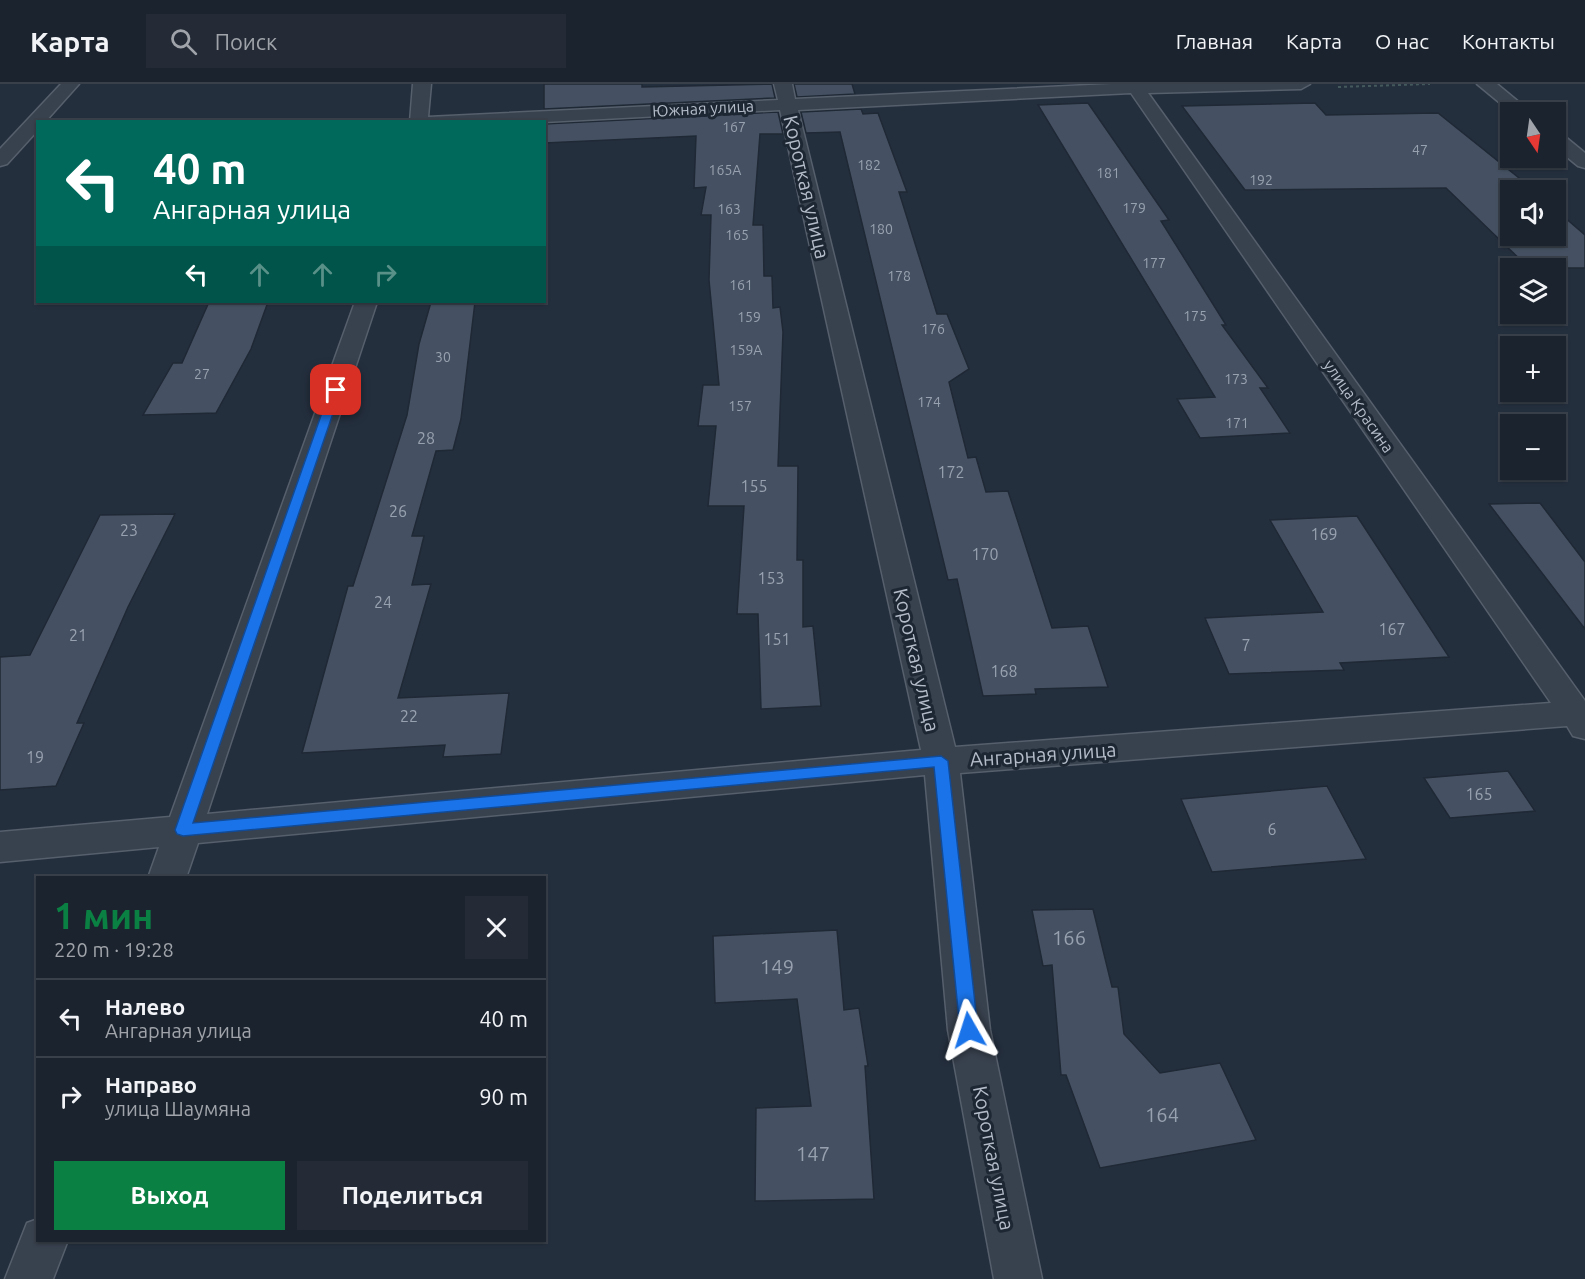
<!DOCTYPE html>
<html lang="ru">
<head>
<meta charset="utf-8">
<style>
	body { margin:0; font-family:Ubuntu,sans-serif; background:#242b36; color:#f1f3f6; height:100vh; display:flex; flex-direction:column; font-size:22px; white-space:nowrap }
	* { box-sizing:border-box; margin:0 }
	p { font-size:20px; color:#a0a4aa }
	.icon { flex:none; width:33px; height:33px; fill:none; stroke:currentColor; stroke-width:2; stroke-linecap:round; stroke-linejoin:round }
	.map { position:relative; flex:1; overflow:hidden }
	.sheet { position:absolute; left:36px; top:792px; width:510px; height:366px; display:flex; flex-direction:column; background:#1b232e; border-radius:0px; box-shadow:0 2px 4px #0004,0 0 0 2px #39404a }
	.sheet>* { flex:none }
	.hud { position:absolute; left:36px; top:36px; width:510px; height:183px; border-radius:0px; box-shadow:0 2px 4px #0004,0 0 0 2px #39404a; background:#00695c; color:#fff; overflow:hidden }
	.needle { width:39px; rotate:167deg }
	.controls { position:absolute; left:1500px; top:18px; display:grid; gap:12px }
	.controls a { display:grid; place-items:center; width:66px; height:66px; border-radius:0px; background:#1b232e; box-shadow:0 2px 4px #0004,0 0 0 2px #39404a; font-size:30px }
	.pin { position:absolute; display:grid; place-items:center; width:51px; height:51px; color:#fff; margin:-26px; border-radius:12px; box-shadow:0 3px 9px #0006 }
	.me { position:absolute; width:66px; margin:-33px; rotate:354deg; stroke-linejoin:round; filter:drop-shadow(0 0 4px #0008) }
	.turn { display:flex; align-items:center; gap:21px; height:126px; padding:0 18px; font-size:27px }
	.turn .icon { width:78px; height:78px; stroke-width:2.5 }
	.turn b { display:block; font-size:42px; line-height:51px }
	.lanes { display:flex; align-items:center; height:57px; padding:0 18px; background:#0003; justify-content:center; gap:30px; direction:ltr }
	.lanes .off { opacity:.35 }
	.round { display:grid; place-items:center; flex:none; width:63px; height:63px; border-radius:0px; background:#242b36 }
	.headline { display:flex; align-items:center; justify-content:space-between; height:102px; padding:0 18px }
	h1 { font-size:36px; font-weight:600; line-height:45px; color:#0b8043 }
	.button { display:flex; gap:12px; margin-top:auto; padding:12px 18px }
	.button a { flex:1; height:69px; border-radius:0px; background:#0b8043; color:#fff; font-size:24px; font-weight:600; line-height:69px; text-align:center }
	.button a+a { background:#242b36; color:#f1f3f6 }
	ul { padding:0; list-style:none }
	li { display:flex; align-items:center; gap:18px; height:78px; padding:0 18px; border-top:2px solid #39404a }
	li div { flex:1 }
	li b { display:block; font-size:22px }
	li em { font-style:normal }
	header { display:flex; align-items:center; gap:36px; box-sizing:border-box; height:84px; padding:0 30px; background:#1b232e; border-bottom:2px solid #39404a }
	header strong { font-size:28px }
	nav { display:flex; gap:33px; margin-inline-start:auto; font-size:21px }
	.search { width:420px; height:54px; background:#242b36; display:flex; align-items:center; gap:15px; box-sizing:border-box; padding:0 21px; border-radius:0px; color:#a0a4aa; font-size:22px }
	.map>svg:first-child { display:block }
	.building { fill:#455162; stroke:#1f2835; stroke-width:1.5 }
	.lines { fill:none; stroke-linecap:round; stroke-linejoin:round }
	.street-casing { stroke:#565f6c; stroke-width:3 }
	.path { stroke:#44595c; stroke-width:2; stroke-dasharray:3 3; stroke-linecap:butt }
	.street { fill:#38414e; fill-rule:evenodd }
	.route { fill:#1a73e8; stroke:#114b97; stroke-width:1.5 }
	.labels { text-anchor:middle; dominant-baseline:central; stroke-width:6; stroke-linejoin:round; paint-order:stroke }
	.far-number-label { font-size:14px; fill:#98a1af }
	.far-street-label { font-size:16px; fill:#b4bcc9; stroke:#1d2633 }
	.number-label { font-size:16px; fill:#98a1af }
	.street-label { font-size:20px; fill:#b4bcc9; stroke:#1d2633 }
	.near-number-label { font-size:20px; fill:#98a1af }
</style>
</head>
<body>
<header>
<strong>Карта</strong>
<div class="search"><svg class="icon" aria-label="search" viewBox="0 0 24 24"><circle cx="10" cy="10" r="6"/><path d="M15 15l6 6"/></svg>Поиск</div>
<nav><a>Главная</a><a>Карта</a><a>О нас</a><a>Контакты</a></nav>
</header>
<div class="map">
<svg width="1585" height="1195" viewBox="0 0 1585 1195">
	<rect width="100%" height="100%" fill="#242f3e"/>
	<!-- building -->
	<g class="building">
		<path d="M544,0h98v3l130,-3 3,14 -231,11z"/>
		<path d="M794,0h58l3,10 -58,3z"/>
		<path d="M1088,19l81,117 -8,1 65,104h-4l46,63h-8l30,45 -90,5 -23,-39 38,-2 -177,-292z"/>
		<path d="M1315,19l11,12 112,-2 96,77h-24v46h46v-26l29,25v33h-56l-83,-80 -201,2 -63,-84z"/>
		<path d="M861,25l2,5 15,-1 29,79h-8l38,122h10l22,55 -20,13 19,76 8,-1 10,35 22,-1 44,137 36,-2 20,61 -73,2 1,5 -53,2 -26,-117 -9,1 -108,-448 -34,1 -5,-21z"/>
		<path d="M778,28l5,22h-23l-7,91h10l1,51h8l1,32 7,-1 3,25 -5,134h20l-1,94h6v67l10,-1 8,80 -60,3 -3,-95h-21l7,-108h-36l8,-80h-18l5,-41h16l-10,-105 2,-65h-10l5,-28 -12,1 2,-52 -152,7v-19z"/>
		<path d="M209,218h59l-17,47 -35,64 -73,2 30,-52h9z"/>
		<path d="M431,218h44l-14,117 -8,31 -17,1 -24,85h12l-12,49 19,-1 -33,114 111,-5 -8,61 -58,3 2,-12 -143,8 46,-167h5l54,-171 12,-71z"/>
		<path d="M1540,419l45,59v67l-96,-125z"/>
		<path d="M175,430l-47,93 -51,116h7l-28,63 -56,4v-133l30,-2 70,-140z"/>
		<path d="M1357,432l92,141 -109,6 4,7 -115,4 -24,-56 118,-6 -53,-92z"/>
		<path d="M1508,687l27,40 -85,7 -26,-40z"/>
		<path d="M1327,702l39,73 -154,13 -31,-73z"/>
		<path d="M1093,825l19,78h6l6,47 36,39 60,-10 36,77 -156,28 -34,-93h-5l-9,-110 -9,1 -11,-56z"/>
		<path d="M837,846l7,80 15,-2 9,58h-3l9,133 -119,2 1,-93 55,-2 -14,-107 -82,4 -2,-67z"/>
	</g>
	<g class="lines">
		<defs>
			<g id="street">
				<path d="M61,0h18l-34,38h-7v8l-31,34 -7,2v-17z"/>
				<path d="M413,0h18l-3,33 350,-17 -4,-16h18l3,15 316,-15h199l-9,5 -153,4 437,608v38l-12,-3 -6,-10 -607,47 30,257 52,249h-48l-46,-249 -23,-255 -727,68 -12,35h-38l11,-31 -159,15v-30l170,-15 185,-515h22l-170,512 714,-64 -141,-640 -236,12h-134zM1131,9l420,610 -596,44 -157,-637z"/>
				<path d="M1477,0h20l34,28h-20z"/>
				<path d="M1556,49l7,2 22,18v15l-7,-2 -22,-18z"/>
				<path d="M38,1135v21h30l-15,39h-48l22,-56z"/>
			</g>
		</defs>
		<!-- street casing -->
		<use href="#street" class="street-casing"/>
		<!-- path -->
		<path class="path" d="M1338,3l92,-3"/>
		<!-- street -->
		<use href="#street" class="street"/>
	</g>
	<!-- route -->
	<path class="route" d="M336,302l5,4 -148,433 748,-67 7,5 30,269 -3,5 -6,3 -6,-3 -3,-5 -26,-263 -751,69 -6,-2 -2,-4 155,-440z"/>
	<g class="labels">
		<!-- far-number labels -->
		<g class="far-number-label">
			<text x="734" y="43">167</text>
			<text x="1420" y="66">47</text>
			<text x="869" y="81">182</text>
			<text x="725" y="86">165А</text>
			<text x="1108" y="89">181</text>
			<text x="1261" y="96">192</text>
			<text x="1134" y="124">179</text>
			<text x="729" y="125">163</text>
			<text x="881" y="145">180</text>
			<text x="737" y="151">165</text>
			<text x="1154" y="179">177</text>
			<text x="899" y="192">178</text>
			<text x="741" y="201">161</text>
			<text x="1195" y="232">175</text>
			<text x="749" y="233">159</text>
			<text x="933" y="245">176</text>
			<text x="746" y="266">159А</text>
			<text x="443" y="273">30</text>
			<text x="202" y="290">27</text>
			<text x="1236" y="295">173</text>
			<text x="929" y="318">174</text>
			<text x="740" y="322">157</text>
			<text x="1237" y="339">171</text>
		</g>
		<!-- far-street labels -->
		<g class="far-street-label">
			<text transform="translate(703 24) rotate(-3)">Южная улица</text>
			<text transform="translate(1359 322) rotate(55)">улица Красина</text>
		</g>
		<!-- number labels -->
		<g class="number-label">
			<text x="426" y="354">28</text>
			<text x="951" y="388">172</text>
			<text x="754" y="402">155</text>
			<text x="398" y="427">26</text>
			<text x="129" y="446">23</text>
			<text x="1324" y="450">169</text>
			<text x="985" y="470">170</text>
			<text x="771" y="494">153</text>
			<text x="383" y="518">24</text>
			<text x="1392" y="545">167</text>
			<text x="78" y="551">21</text>
			<text x="777" y="555">151</text>
			<text x="1246" y="561">7</text>
			<text x="1004" y="587">168</text>
			<text x="409" y="632">22</text>
			<text x="35" y="673">19</text>
			<text x="1479" y="710">165</text>
			<text x="1272" y="745">6</text>
		</g>
		<!-- street labels -->
		<g class="street-label">
			<text transform="translate(807 103) rotate(77)">Короткая улица</text>
			<text transform="translate(917 576) rotate(77)">Короткая улица</text>
			<text transform="translate(1043 670) rotate(-4)">Ангарная улица</text>
			<text transform="translate(994 1074) rotate(79)">Короткая улица</text>
		</g>
		<!-- near-number labels -->
		<g class="near-number-label">
			<text x="1069" y="853">166</text>
			<text x="777" y="882">149</text>
			<text x="1162" y="1030">164</text>
			<text x="813" y="1069">147</text>
		</g>
	</g>
</svg>
<div class="controls">
<a><svg class="needle" viewBox="-14 -14 28 28"><path d="M0-13l5 13h-10z" fill="#e53935"/><path d="M0 13l5-13h-10z" fill="#a0a4aa"/></svg></a>
<a><svg class="icon" aria-label="sound" viewBox="0 0 24 24"><path d="M4 9h4l5-4v14l-5-4H4zM17 9q2 3 0 6"/></svg></a>
<a><svg class="icon" aria-label="layers" viewBox="0 0 24 24"><path d="M12 4l9 5-9 5-9-5zM3 14l9 5 9-5"/></svg></a>
<a>+</a>
<a>−</a>
</div>
<div class="pin" style="left:336px;top:306px;background:#d93025"><svg class="icon" aria-label="arrive" viewBox="0 0 24 24"><path d="M6 21V4h12l-3 4 3 4H6"/></svg></div>
<svg class="me" style="left:969px;top:946px" viewBox="-20 -20 40 40"><path d="M0-17L14 15 0 8-14 15z" fill="#1a73e8" stroke="#fff" stroke-width="4"/></svg>
<div class="hud">
<div class="turn"><svg class="icon" aria-label="left" viewBox="0 0 24 24"><path d="M17 20v-9H6M10 6l-5 5 5 5"/></svg><div><b>40 m</b>Ангарная улица</div></div>
<div class="lanes"><svg class="icon" aria-label="left" viewBox="0 0 24 24"><path d="M17 20v-9H6M10 6l-5 5 5 5"/></svg><svg class="icon off" aria-label="ahead" viewBox="0 0 24 24"><path d="M12 20V5M6 11l6-6 6 6"/></svg><svg class="icon off" aria-label="ahead" viewBox="0 0 24 24"><path d="M12 20V5M6 11l6-6 6 6"/></svg><svg class="icon off" aria-label="right" viewBox="0 0 24 24"><path d="M7 20v-9h11M14 6l5 5-5 5"/></svg></div>
</div>
<section class="sheet">
<div class="headline"><div><h1>1 мин</h1><p>220 m · 19:28</p></div><a class="round"><svg class="icon" aria-label="close" viewBox="0 0 24 24"><path d="M6 6l12 12M18 6L6 18"/></svg></a></div>
<ul>
<li><svg class="icon" aria-label="left" viewBox="0 0 24 24"><path d="M17 20v-9H6M10 6l-5 5 5 5"/></svg><div><b>Налево</b><p>Ангарная улица</p></div><em>40 m</em></li>
<li><svg class="icon" aria-label="right" viewBox="0 0 24 24"><path d="M7 20v-9h11M14 6l5 5-5 5"/></svg><div><b>Направо</b><p>улица Шаумяна</p></div><em>90 m</em></li>
</ul>
<div class="button"><a>Выход</a><a>Поделиться</a></div>
</section>
</div>
</body>
</html>
